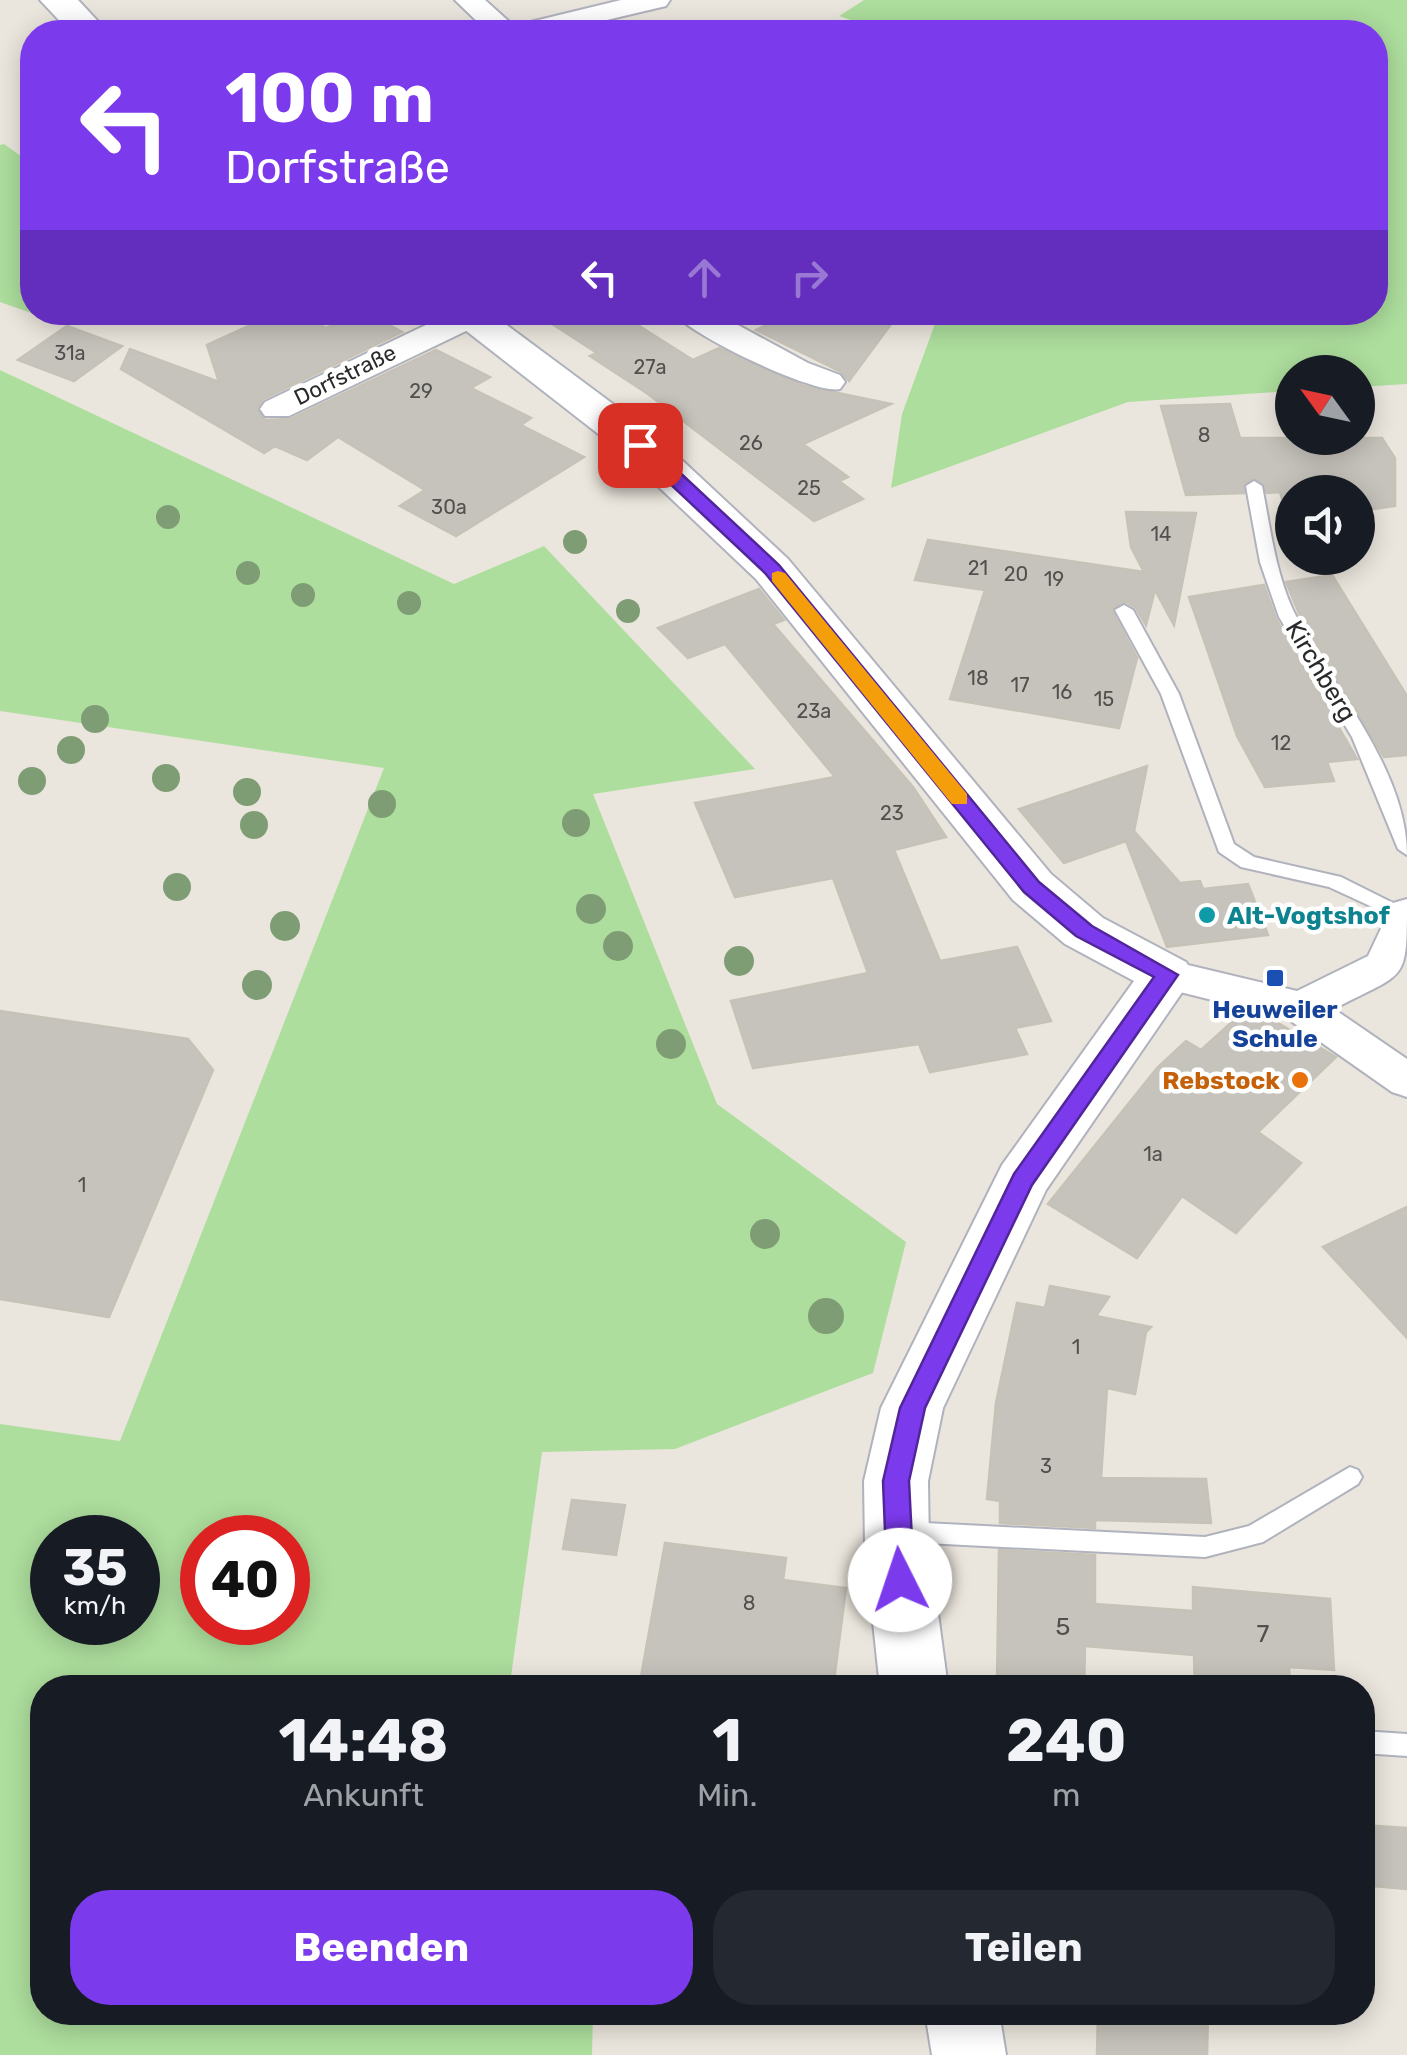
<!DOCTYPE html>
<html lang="de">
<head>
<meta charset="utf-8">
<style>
	body { margin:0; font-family:Rubik,sans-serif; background:#242831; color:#f1f3f6; height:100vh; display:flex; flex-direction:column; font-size:38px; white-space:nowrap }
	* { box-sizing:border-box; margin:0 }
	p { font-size:32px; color:#9ea1a6 }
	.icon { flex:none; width:55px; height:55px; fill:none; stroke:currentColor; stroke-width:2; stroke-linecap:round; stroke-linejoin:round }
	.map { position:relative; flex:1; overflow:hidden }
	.side { position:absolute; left:30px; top:1675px; width:1345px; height:350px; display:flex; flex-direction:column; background:#171b24; border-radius:40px; box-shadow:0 5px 25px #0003 }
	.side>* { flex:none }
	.banner { position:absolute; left:20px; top:20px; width:1368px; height:305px; border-radius:40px; box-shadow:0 5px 25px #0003; background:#7c3aed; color:#fff; overflow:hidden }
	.needle { width:65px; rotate:303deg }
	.controls { position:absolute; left:1275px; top:355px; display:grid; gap:20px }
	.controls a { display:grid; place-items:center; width:100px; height:100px; border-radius:50%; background:#171b24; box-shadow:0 5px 25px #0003; font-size:50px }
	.speed { position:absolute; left:30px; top:1515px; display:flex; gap:20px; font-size:50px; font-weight:700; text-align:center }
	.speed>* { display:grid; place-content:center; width:130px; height:130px; border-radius:50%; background:#171b24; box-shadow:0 5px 25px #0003; line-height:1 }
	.speed small { font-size:25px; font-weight:400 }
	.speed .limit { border:15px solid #d22; background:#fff; color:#111 }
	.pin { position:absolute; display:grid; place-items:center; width:85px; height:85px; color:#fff; margin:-42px; border-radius:20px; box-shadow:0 5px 15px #0006 }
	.me { position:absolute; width:110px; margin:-55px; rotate:356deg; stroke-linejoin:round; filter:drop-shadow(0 0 8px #0008) }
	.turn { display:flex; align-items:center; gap:35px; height:210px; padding:0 40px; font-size:45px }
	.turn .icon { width:130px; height:130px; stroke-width:2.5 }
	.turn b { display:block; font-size:70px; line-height:85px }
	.lanes { display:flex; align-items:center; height:95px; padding:0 40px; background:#0003; justify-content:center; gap:50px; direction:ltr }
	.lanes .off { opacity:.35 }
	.eta { display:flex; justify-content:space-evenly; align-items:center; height:170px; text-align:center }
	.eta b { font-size:60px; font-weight:700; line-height:70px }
	.primary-button { display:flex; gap:20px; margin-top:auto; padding:20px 40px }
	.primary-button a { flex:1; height:115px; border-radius:40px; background:#7c3aed; color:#fff; font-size:40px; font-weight:700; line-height:115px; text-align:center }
	.primary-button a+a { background:#242831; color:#f1f3f6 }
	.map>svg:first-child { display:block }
	.green { fill:#adde9d; fill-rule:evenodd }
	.building { fill:#c6c3bc; stroke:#c6c2b7; stroke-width:2.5 }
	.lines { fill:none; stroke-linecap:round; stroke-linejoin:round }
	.lane-casing { stroke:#b0b2bd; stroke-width:4 }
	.street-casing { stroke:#b0b2bd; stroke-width:4 }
	.secondary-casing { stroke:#b0b2bd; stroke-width:4 }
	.lane { fill:#fff; fill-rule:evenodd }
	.street { fill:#fff; fill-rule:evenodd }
	.secondary { fill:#fff; fill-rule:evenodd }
	.tree { fill:#7f9d74 }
	.route { fill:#7c3aed; stroke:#51269a; stroke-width:2.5 }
	.slow { fill:#f59e0b }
	.culture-dot { fill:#0f9aa8; stroke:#fff; stroke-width:4 }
	.transit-dot { fill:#1a4fb4; stroke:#fff; stroke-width:4 }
	.food-dot { fill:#e8710a; stroke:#fff; stroke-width:4 }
	.labels { text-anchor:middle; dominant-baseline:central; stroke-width:9; stroke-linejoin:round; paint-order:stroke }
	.number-label { font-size:20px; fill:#51504e }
	.far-street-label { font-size:22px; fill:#2a2a2a; stroke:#fff }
	.street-label { font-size:25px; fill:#2a2a2a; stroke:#fff }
	.culture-label { font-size:25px; font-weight:bold; fill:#0d838f; stroke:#fff; text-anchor:start }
	.transit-label { font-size:25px; font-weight:bold; fill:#164399; stroke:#fff }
	.food-label { font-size:25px; font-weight:bold; fill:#c56008; stroke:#fff; text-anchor:end }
	.near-number-label { font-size:25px; fill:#51504e }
</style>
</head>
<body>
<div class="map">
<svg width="1407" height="2055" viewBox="0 0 1407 2055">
	<rect width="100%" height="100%" fill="#ebe6dd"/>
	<!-- green -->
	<g class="green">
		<path d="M864,0h543v384l-49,3v-15h-66v19l-164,11 -237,86 11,-74 37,-101 436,-1v-280h-489l-47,-16z"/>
		<path d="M4,144l28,20v148l24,1 -8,6 -48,-17v-157z"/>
		<path d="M0,370l454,214 90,-38 211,223 -162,25 124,310 189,138 -33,131 -198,76 -133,3 -32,232 4,3 -472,1v324l551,1 -1,42h-592v-631l120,17 264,-673 -384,-57zM52,1538h86v84h-86zM202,1538h86v84h-86z"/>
	</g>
	<!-- building -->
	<g class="building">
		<path d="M279,312h23l24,16 38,-16 38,20 -139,67 -7,10 9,11 26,-1 145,-69 54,27 -19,11 60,30 -10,7 63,32 -128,79 -56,-30 25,-16 -87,-53 -31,23 -32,-14 -11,7 -143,-84 9,-20 89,33 -12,-37z"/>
		<path d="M534,312h83l76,48 26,-12 85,38 87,18 -88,40 45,33 -9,4 24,18 -49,22 -166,-127 -58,-38 7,-3z"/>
		<path d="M793,312h107l-51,69 -8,-9 -85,-42z"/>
		<path d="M67,326l55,20 -48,35 -56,-21z"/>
		<path d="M1230,404l10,34h142l13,20v48l-37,5v-19h-66v28h-4l-8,-28 -13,1 -11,-15 -13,6 1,9 -58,2 -25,-89z"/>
		<path d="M1126,512l70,1 -22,112 -19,-35 -9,35 -10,-17 -10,-6 -15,7 26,49 -18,70 -169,-29 35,-109 -70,-10 13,-40 216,32 -13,-25z"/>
		<path d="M1332,575l75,121v59l-23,2 -83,-139 -15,-36z"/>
		<path d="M1264,585l12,34 81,140 -30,3 7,19 -69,6 -28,-51 -48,-139z"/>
		<path d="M759,589l25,31 -11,4 140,163 33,50 -52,13 46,111 77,-14 34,74 -36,7 12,26 -97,18 -11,-28 -166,24 -22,-67 137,-28 -35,-95 -98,19 -40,-94 140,-26 -110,-133 -37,14 -30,-30z"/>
		<path d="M1147,766l-13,65 46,52 20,-2 3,8 45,-5 20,51 -101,12 -41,-106 -62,22 -45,-54z"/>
		<path d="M0,1011l188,28 25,31 -104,247 -109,-18z"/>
		<path d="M1243,1012l28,7 65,38 -78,75 43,31 -65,70 -54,-37 -45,62 -89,-54 109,-136 29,-27 15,9z"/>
		<path d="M1407,1207v131l-84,-91z"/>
		<path d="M1050,1286l59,11 -13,19 55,11 -5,5 -11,62 -28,-6 -6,90 105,1 5,44 -116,-3v8l-95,-5v-22l-13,-2 9,-96 21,-100 28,5z"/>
		<path d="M572,1500l53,5 -9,50 -53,-6z"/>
		<path d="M665,1543l121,15 -3,22 63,8 -13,100h-194z"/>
		<path d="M999,1550l96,5v49l98,7v-24l137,12 4,71 -45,-3 1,21h-95l-1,-33 -109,-9 -1,42 -87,-4z"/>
		<path d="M1362,1825l45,3v61l-45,-4z"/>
		<path d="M1098,2012h110l-1,43h-110z"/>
	</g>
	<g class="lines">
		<defs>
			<g id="lane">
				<path d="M1254,481l8,5c9,45 14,93 36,134 38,71 109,152 109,235l-9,-6 -46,-112 -73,-120 -19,-55 -14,-76z"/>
				<path d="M1124,605l9,5 46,84 55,150 20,13 87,20 66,33v13l-78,-36 -88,-20 -22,-15 -58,-158 -46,-84z"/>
				<path d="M1350,1467l8,3 4,7 -4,7 -95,58 -58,15 -300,-15 -8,-3 -4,-7 4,-7 8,-3 300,15 44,-11z"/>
				<path d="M1362,1731l45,3v22l-45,-3z"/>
			</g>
			<g id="street">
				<path d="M455,0h30l29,26 107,-26h49l-4,6 -110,26h-68z"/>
				<path d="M453,312h43l-5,7 -202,97h-24l-5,-7 5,-7z"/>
				<path d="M673,312h41l94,51 32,12 5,7 -5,7c-26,6 -152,-55 -167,-77z"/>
				<path d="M1407,899c0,87 0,71 -73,110l73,50v38l-15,-5 -104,-73 -136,-34 -6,-10 6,-10 15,-5 130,31 71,-35 25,-53z"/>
			</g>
			<g id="secondary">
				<path d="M40,0h38l30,32h-38z"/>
				<path d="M442,312h47l167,124 132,123 263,315 52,44 83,44 8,13 -148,215 -103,218 -15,73 1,65 19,142h-68l-15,-142 -1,-65 17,-73 121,-243 132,-184 -69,-37 -52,-44 -257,-321 -132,-125z"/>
				<path d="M925,2012h74l7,43h-74z"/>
			</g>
		</defs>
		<!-- lane casing -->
		<use href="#lane" class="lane-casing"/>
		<!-- street casing -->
		<use href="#street" class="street-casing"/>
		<!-- secondary casing -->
		<use href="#secondary" class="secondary-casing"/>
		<!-- lane -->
		<use href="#lane" class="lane"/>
		<!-- street -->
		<use href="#street" class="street"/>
		<!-- secondary -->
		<use href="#secondary" class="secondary"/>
	</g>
	<!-- trees -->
	<g class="tree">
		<circle cx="168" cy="517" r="12"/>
		<circle cx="575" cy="542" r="12"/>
		<circle cx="248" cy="573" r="12"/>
		<circle cx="303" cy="595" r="12"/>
		<circle cx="409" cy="603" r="12"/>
		<circle cx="628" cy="611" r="12"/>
		<circle cx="95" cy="719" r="14"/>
		<circle cx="71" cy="750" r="14"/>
		<circle cx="166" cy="778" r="14"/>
		<circle cx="32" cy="781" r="14"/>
		<circle cx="247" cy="792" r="14"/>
		<circle cx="382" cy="804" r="14"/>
		<circle cx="576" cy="823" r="14"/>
		<circle cx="254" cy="825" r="14"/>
		<circle cx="177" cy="887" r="14"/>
		<circle cx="591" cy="909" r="15"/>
		<circle cx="285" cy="926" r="15"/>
		<circle cx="618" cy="946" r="15"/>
		<circle cx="739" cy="961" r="15"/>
		<circle cx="257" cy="985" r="15"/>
		<circle cx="671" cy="1044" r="15"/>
		<circle cx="765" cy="1234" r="15"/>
		<circle cx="826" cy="1316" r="18"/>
	</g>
	<!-- route -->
	<path class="route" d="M633,441h13l133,124 260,317 53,44 86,49 -146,210 -107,223 -16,73 5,99 -4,8h-19l-4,-8 -4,-99 17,-73 114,-234 140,-197 -78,-41 -52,-44 -259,-319 -132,-124z"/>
	<!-- slow -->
	<path class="slow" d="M778,571l7,2 182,221v10h-15l-180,-223v-8z"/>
	<!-- markers -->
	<circle class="culture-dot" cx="1207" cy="915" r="10"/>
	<rect class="transit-dot" x="1265" y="968" width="20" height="20" rx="5"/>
	<circle class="food-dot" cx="1300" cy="1080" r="10"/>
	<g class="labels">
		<!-- number labels -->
		<g class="number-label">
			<text x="70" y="353">31a</text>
			<text x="650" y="367">27a</text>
			<text x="421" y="391">29</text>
			<text x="1204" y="435">8</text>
			<text x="751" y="443">26</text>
			<text x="809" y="488">25</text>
			<text x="449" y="507">30a</text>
			<text x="1161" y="534">14</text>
			<text x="978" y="568">21</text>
			<text x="1016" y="574">20</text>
			<text x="1054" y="579">19</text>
			<text x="978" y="678">18</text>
			<text x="1020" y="685">17</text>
			<text x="1062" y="692">16</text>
			<text x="1104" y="699">15</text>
			<text x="814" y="711">23a</text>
			<text x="1281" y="743">12</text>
			<text x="892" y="813">23</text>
			<text x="1153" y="1154">1a</text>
			<text x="82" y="1185">1</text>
			<text x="1076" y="1347">1</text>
			<text x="1046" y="1466">3</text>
			<text x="749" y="1603">8</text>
		</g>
		<!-- far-street labels -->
		<g class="far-street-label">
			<text transform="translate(345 375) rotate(-26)">Dorfstraße</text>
		</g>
		<!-- street labels -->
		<g class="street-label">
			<text transform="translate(1321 671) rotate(59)">Kirchberg</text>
		</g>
		<!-- culture labels -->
		<g class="culture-label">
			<text x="1227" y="915">Alt-Vogtshof</text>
		</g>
		<!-- transit labels -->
		<g class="transit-label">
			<text x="1275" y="1009">Heuweiler<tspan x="1275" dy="29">Schule</tspan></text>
		</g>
		<!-- food labels -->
		<g class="food-label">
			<text x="1280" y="1080">Rebstock</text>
		</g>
		<!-- near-number labels -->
		<g class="near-number-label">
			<text x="1063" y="1626">5</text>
			<text x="1263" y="1633">7</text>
		</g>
	</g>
</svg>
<div class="controls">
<a><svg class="needle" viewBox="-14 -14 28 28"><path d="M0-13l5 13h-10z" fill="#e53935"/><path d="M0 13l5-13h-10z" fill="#9ea1a6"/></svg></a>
<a><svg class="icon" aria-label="sound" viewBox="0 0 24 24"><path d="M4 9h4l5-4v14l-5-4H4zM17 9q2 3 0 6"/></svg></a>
</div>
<div class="speed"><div>35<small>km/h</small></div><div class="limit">40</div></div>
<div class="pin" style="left:640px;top:445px;background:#d93025"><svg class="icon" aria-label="arrive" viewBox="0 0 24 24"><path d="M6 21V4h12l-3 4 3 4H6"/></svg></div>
<svg class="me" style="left:900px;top:1580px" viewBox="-20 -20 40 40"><circle r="19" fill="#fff"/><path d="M0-13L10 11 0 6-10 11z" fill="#7c3aed"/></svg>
<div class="banner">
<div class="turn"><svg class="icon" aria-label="left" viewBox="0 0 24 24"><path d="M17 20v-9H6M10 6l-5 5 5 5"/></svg><div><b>100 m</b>Dorfstraße</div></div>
<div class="lanes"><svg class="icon" aria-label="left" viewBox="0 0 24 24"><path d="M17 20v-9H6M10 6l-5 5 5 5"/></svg><svg class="icon off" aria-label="ahead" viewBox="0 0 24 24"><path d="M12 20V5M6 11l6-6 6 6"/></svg><svg class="icon off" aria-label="right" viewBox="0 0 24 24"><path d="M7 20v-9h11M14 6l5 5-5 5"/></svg></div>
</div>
<section class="side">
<div class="eta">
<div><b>14:48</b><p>Ankunft</p></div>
<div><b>1</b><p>Min.</p></div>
<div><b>240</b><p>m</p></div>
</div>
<div class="primary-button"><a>Beenden</a><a>Teilen</a></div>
</section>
</div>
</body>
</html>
